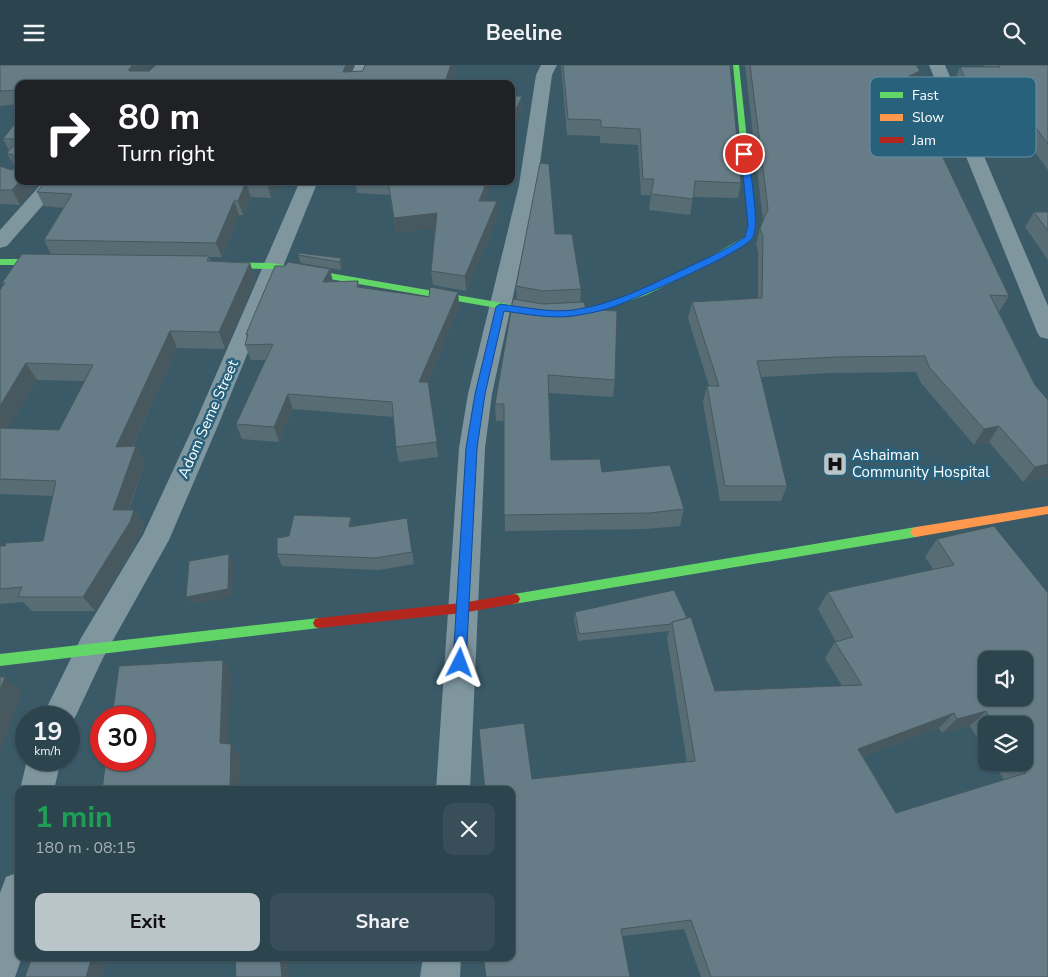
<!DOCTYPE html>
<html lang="en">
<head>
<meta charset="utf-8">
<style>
	body { margin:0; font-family:"Nunito Sans",sans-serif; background:#384e58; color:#f1f3f6; height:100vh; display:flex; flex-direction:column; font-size:19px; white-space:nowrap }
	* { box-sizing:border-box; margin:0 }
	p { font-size:16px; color:#a6b0b6 }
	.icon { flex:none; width:28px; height:28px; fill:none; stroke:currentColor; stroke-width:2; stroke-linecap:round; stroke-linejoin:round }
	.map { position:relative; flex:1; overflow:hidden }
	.details { position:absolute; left:15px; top:721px; width:500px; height:175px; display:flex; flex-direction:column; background:#2c444e; border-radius:10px; box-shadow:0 1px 4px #0004,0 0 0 1px #485c66 }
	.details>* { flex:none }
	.hud { position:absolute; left:15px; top:15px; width:500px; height:105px; border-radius:10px; box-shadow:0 1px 4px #0004,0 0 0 1px #485c66; background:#202124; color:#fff; overflow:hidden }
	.fabs { position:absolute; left:978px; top:586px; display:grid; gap:10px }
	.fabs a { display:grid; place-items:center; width:55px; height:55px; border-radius:10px; background:#2c444e; box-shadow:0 1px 4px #0004,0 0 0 1px #485c66; font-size:25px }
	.speed { position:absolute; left:15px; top:641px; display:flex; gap:10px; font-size:25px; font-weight:700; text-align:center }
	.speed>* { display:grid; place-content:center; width:65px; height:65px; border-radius:50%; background:#2c444e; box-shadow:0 1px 4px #0004,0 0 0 1px #485c66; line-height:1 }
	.speed small { font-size:12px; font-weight:400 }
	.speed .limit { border:8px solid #d22; background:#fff; color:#111 }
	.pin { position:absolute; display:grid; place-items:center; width:42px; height:42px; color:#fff; margin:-21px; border:2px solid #fff; border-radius:50%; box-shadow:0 1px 5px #0007 }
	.me { position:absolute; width:55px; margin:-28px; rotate:3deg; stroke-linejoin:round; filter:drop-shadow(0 0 4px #0008) }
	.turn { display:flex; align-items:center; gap:18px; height:105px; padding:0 20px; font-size:22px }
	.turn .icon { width:65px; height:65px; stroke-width:2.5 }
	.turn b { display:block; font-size:35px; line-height:42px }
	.round { display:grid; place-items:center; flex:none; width:52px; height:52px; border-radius:10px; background:#384e58 }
	.head { display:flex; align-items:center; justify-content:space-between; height:85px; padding:0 20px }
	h1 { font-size:30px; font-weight:700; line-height:38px; color:#1e9e55 }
	.button { display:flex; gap:10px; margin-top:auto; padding:10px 20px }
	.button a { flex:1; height:58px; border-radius:10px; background:#bac5ca; color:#111; font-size:20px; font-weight:700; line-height:58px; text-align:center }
	.button a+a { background:#384e58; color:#f1f3f6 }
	header { display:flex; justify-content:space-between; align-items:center; height:65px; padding:0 20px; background:#2c444e; font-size:22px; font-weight:700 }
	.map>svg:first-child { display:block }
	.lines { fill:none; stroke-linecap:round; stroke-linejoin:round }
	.street { fill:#7f969f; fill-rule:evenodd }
	.fast { fill:#63d668; fill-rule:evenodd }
	.slow { fill:#ff974d; fill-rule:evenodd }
	.jam { fill:#b3261e; fill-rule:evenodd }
	.wall { fill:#586c74; fill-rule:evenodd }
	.shaded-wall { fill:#47585e }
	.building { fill:#667d87; stroke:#47585e; fill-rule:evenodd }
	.route { fill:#1a73e8; stroke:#114b97 }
	.labels { text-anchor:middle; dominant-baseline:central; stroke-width:5; stroke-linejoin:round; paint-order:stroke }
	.street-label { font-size:15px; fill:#fff; stroke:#27617c }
	.poi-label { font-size:15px; fill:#fff; stroke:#27617c; text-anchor:start }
	.key { fill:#27617c; stroke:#6890a3; stroke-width:1 }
	.key-label { font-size:14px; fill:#fff }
</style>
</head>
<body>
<header><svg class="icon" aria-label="menu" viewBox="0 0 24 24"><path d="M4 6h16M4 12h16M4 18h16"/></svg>Beeline<svg class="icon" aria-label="search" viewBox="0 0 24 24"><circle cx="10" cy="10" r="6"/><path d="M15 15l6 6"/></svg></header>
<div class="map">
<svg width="1048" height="912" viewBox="0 0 1048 912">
	<rect width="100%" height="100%" fill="#3b5a68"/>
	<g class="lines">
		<!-- street -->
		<g class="street">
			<path d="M355,0h16l-8,19h-16z"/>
			<path d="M541,0h16l-5,10 -15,110 -45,209 -7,54 -15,342h-34l23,-342 9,-54 51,-209 17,-110z"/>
			<path d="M929,0h16l103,241v33l-8,-2 -3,-5z"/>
			<path d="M44,116h20l-57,65 -7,2v-18z"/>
			<path d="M300,116h18l-99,242 -50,117 -66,118 -33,70 -1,-11h-27l39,-79 62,-103 52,-112z"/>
			<path d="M27,695h34l-7,30h-34z"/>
			<path d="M19,807v85h3l-7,20h-15v-84l6,-16z"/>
			<path d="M423,892h38l-1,20h-40z"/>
		</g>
		<!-- fast -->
		<g class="fast">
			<path d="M733,0h6l17,160 -3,13 -52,30 -55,27 -47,16 -31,4 -25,1 -271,-47 -60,-1 -4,-3 4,-3 60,1 271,47c19,0 38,-1 57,-5 51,-12 100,-43 145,-68l3,-12z"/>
			<path d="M0,194h54l4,3 -4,3h-54z"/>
			<path d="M916,462l4,2 2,3 -2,3 -4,2 -402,67 -4,-1 -2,-4 2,-4 4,-1z"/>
			<path d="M319,553l4,1 2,4 -2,4 -4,1 -319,38v-12z"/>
		</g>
		<!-- slow -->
		<path class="slow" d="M1048,441v8l-132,23 -4,-2 -2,-3 2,-3 4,-2z"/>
		<!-- jam -->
		<path class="jam" d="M514,529l4,1 2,4 -2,4 -56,10 -143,15 -4,-1 -2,-4 2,-4 4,-1 143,-15z"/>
	</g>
	<!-- wall -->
	<g class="wall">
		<path d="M0,0h151l-6,6h4l7,-6h197l-2,6h12l2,-6h92l-7,19h-431v20l-19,2z"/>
		<path d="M561,0h169l11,118 -3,15 -45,-1 -3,18 -41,-5 2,-15h-10l-3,-50 -38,-2v-7l-33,-1z"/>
		<path d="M745,0h171l-1,21 -5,2 99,208 -10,16h-1l50,165 -25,5 -34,-40 -15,3 -53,-62 -5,-11 -86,1 -69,4 26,109 -6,15h-61l-17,-99 4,-16h2l-21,-68 4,-16 66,-4v-46l-2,-8 4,-16 3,-7z"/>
		<path d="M984,0h64v105l-20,-27h-6l-8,-12 -38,-1 -22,-48 6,-15h25z"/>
		<path d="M19,53l1,87 -20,-1v-38l11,4 4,-2 -8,-15 2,-3 -6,-11z"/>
		<path d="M46,116h235l-10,17 -20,-1 -8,18h-4l-17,42h-13l2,4 39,2 5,17 -30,69 -48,-1 -44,98 12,16 -16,48h5l10,15 -5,12 -44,74h-63l-9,-9 -23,2v-58h5l38,-5 10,-45 -53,-2v-204l3,-5 -1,-2 49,-29 -7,-14 20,-32 -20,-2 -7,-14zM37,315l48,1 -26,49 -51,-2z"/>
		<path d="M355,116h138l-8,20 13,14 -32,76 -33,-6 -2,-14 4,-43 -39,5 -6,-38 -33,-2z"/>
		<path d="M1034,147h14v48l-23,-33z"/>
		<path d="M555,169l26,55 -1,13 -37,2 -26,-4 -1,-14z"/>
		<path d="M298,190l43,3 2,9 -2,3 -40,-7z"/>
		<path d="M330,204l3,13 25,-1 1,6 70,10 29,-5 1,15 -31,75 10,75 -39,5 -3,-15 -3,-30 -100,-8 -14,33 -37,-3 -6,-15 30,-64h-15l-6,-15 2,-7 -1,-4z"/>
		<path d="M543,239l43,5 29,71 -2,17 -64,-4 2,67 51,12 82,37 -4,17 -34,3 -141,2 -1,-110h-8l-1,-17z"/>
		<path d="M351,452l3,10 55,4 5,33 -35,6 -97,-4 -5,-12 12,-18z"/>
		<path d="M937,474l111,54v384h-347l-17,-48 -61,7 -128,24 37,-181 155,-17 -20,-124 2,-7 -91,10 -4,-22 1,-7 99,-22 41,101 127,-5 -17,-28 10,-16h1l-18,-33 10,-17 105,-23 -8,-12zM986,660h38v38h-31l11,17 -108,33 -33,-57 76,-28 3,5 28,-7 16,26z"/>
	</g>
	<!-- shaded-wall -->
	<g class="shaded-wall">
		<path d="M133,0h18l-16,18 -6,-12v-2z"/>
		<path d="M346,0h7l-7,19 -3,-12z"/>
		<path d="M451,0h6l-7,19h-6z"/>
		<path d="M920,6l-5,15 -15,7 5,-15z"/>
		<path d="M522,31v14l-11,26v-15z"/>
		<path d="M20,116h21l-21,24 -8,-15z"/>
		<path d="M268,116h13l-10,17 -4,-14z"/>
		<path d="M487,116h6l-13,34 -1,-14z"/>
		<path d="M246,117l5,15 -8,18 -5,-14z"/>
		<path d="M234,136l5,14 -17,42 -6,-14z"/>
		<path d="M497,136l1,14 -32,76 -1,-15z"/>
		<path d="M437,148l1,15 -42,5 -2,-15z"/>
		<path d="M341,193l2,9 -2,3 -1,-8z"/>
		<path d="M250,198l5,17 -30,69 -6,-17z"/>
		<path d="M330,204l3,16 -10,-3z"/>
		<path d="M458,227l1,15 -37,90 -3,-15z"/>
		<path d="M170,266l7,17 -52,115 -9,-16z"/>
		<path d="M26,298l11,17 -37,63v-37z"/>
		<path d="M288,329l5,15 -14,33 -5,-15z"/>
		<path d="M999,361l-10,16 -15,3 10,-16z"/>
		<path d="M136,381l9,16 -22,63 -10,-15z"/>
		<path d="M1048,399v13l-25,5 12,-15z"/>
		<path d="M134,445l10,15 -5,12 -44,74 -12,-14z"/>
		<path d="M351,452l4,12 -6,-2z"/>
		<path d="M229,489l4,8 -1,35 -41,7 -5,-7z"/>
		<path d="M223,595l8,12 -2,82 -9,-11z"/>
		<path d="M5,612l17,15 -22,60v-62z"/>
		<path d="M986,646l-16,15 -28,7 15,-14z"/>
		<path d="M954,648l-15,15 -93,34 12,-13z"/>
		<path d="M231,679l8,11v35h-9z"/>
		<path d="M92,892h16l-6,20h-16z"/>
		<path d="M280,892h8l1,20h-7z"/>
	</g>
	<!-- building -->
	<g class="building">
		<path d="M0,0h133l-4,4v2h20l7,-6h190l-3,7 20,-1 2,-6h86l-7,19h-425v6l-19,1z"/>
		<path d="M563,0h167l11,118 -46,-2 -2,18 -42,-5 3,-15h-11l-3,-50 -39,-2v-7l-33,-1z"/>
		<path d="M750,0h166l4,6 -15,7 104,218 -19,-1 45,90 13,15v64l-13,3 -36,-41 -15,3 -55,-62 -4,-11 -89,1 -79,4 30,125h-62l-18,-100h12l-27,-84 70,-4 1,-62 -3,-8 8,-19z"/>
		<path d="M999,0h49v79l-12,-16h-6l-9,-12 -39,-1 -22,-48h40z"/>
		<path d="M511,31h11l-11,25z"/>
		<path d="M19,53v21h-16z"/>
		<path d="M19,74v42h1l-8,9h-12v-24l11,4 7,-3v-2h-5v-10l-6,-2z"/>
		<path d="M540,98l9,1 6,70h17l9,55 -38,2 -27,-5z"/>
		<path d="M46,116h222l-1,3 -21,-2 -8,19h-4l-18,42 -172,-3 28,-46 -35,-2z"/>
		<path d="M388,116h99l-8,20h18l-32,75 -34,-5 6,-58 -43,5z"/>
		<path d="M1034,147h14v19z"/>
		<path d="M299,188l42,5 -1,4 -42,-7z"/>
		<path d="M22,189l187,2 -2,5 43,2 -31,69 -49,-1 -54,116 20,-1 -23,64h21l-4,12 -47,75h-65l4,-10 -22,2v-43h5l1,-3 37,-2 13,-60 -56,-2v-51l59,2 34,-65 -67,-2 -26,43v-116l5,-7h-3z"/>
		<path d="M288,197l42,7 -7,13 35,-1 -1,6 72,10 1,-10 28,5 -39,90h9l9,60 -41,5 -4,-45 -104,-8 -14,33 -38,-3 37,-80 -28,1 3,-11h-2l29,-68h10z"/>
		<path d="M513,234l30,5 41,-2 2,7 31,2 -2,69 -67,-5 3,85 49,-1 2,13 68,-7 14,44 -34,4 -146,2v-111h-9z"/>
		<path d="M294,450l57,2 -2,10 58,-9 5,34 -36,6 -99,-4v-16l12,-2z"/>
		<path d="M994,461l54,67v384h-337l-20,-57 -70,9 9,48h-144l-2,-15 11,-2 -1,-3h17v-167h-26l-6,-61 45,-6 8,56 163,-18 -23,-139 19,-5 24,74 147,-6 -27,-43 18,-5 -25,-45 126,-27 -17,-26zM986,595h38v37h-38zM986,646l8,14h30v38h-5l7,10 -130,40 -38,-64 96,-36 3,6z"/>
		<path d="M229,489l-1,35 -42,8 3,-36z"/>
		<path d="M674,525l13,28 -15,4 -1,2 -92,10 -4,-22z"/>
		<path d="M223,595l-3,83 11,1 -1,46h-128l4,-30h38v-43h-32l7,-51z"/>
		<path d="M0,612h5l-5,13z"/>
		<path d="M32,892h60l-6,20h-61z"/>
		<path d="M235,892h45l2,20h-46z"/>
	</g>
	<!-- route -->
	<path class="route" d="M744,87l4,2c2,18 12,69 5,83 -7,15 -123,64 -143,71 -12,4 -25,6 -37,8 -23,3 -47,-2 -69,-5l-19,83 -8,54 -11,215 -2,4 -4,2 -5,-2 -2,-4 13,-215 9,-54 21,-87 4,-3c24,3 50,9 73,6 38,-5 73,-23 107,-39 22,-11 45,-20 65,-34l3,-12 -7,-71z"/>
	<!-- icons -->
	<defs>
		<symbol id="hospital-square" viewBox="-11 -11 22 22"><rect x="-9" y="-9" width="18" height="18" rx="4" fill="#bac5ca" stroke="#27617c"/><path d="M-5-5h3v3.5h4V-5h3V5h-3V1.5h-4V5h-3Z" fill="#111"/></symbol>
	</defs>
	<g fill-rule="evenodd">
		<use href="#hospital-square" x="821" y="385" width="28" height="28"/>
	</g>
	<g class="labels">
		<!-- street labels -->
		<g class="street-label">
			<text transform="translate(208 354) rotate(-66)">Adom Seme Street</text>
		</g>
		<!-- poi labels -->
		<g class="poi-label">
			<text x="852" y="390">Ashaiman<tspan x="852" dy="17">Community Hospital</tspan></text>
		</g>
	</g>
	<!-- legend -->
	<rect x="870" y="12" width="166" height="80" rx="8" class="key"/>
	<rect x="880" y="27" width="23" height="6" fill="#63d668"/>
	<rect x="880" y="49" width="23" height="7" fill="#ff974d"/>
	<rect x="880" y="72" width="23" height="6" fill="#b3261e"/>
	<g class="key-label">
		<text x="912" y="35">Fast</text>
		<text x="912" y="57">Slow</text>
		<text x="912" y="80">Jam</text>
	</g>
</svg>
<div class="fabs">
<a><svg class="icon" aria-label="sound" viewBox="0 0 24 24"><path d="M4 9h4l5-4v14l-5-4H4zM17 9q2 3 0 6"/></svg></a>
<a><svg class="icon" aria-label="layers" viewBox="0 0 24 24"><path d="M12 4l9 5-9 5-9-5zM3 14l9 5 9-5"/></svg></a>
</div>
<div class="speed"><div>19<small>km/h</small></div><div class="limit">30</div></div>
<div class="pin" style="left:744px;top:89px;background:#d93025"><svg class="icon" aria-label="arrive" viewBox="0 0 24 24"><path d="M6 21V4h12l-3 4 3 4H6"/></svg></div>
<svg class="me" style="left:460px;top:598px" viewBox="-20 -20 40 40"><path d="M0-17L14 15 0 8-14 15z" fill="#1a73e8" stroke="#fff" stroke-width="4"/></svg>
<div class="hud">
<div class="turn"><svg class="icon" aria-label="right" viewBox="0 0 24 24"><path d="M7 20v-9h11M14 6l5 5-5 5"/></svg><div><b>80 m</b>Turn right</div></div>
</div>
<section class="details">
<div class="head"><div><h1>1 min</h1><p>180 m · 08:15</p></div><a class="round"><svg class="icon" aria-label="close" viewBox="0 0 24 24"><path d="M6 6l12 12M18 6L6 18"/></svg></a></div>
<div class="button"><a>Exit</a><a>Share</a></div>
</section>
</div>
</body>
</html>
